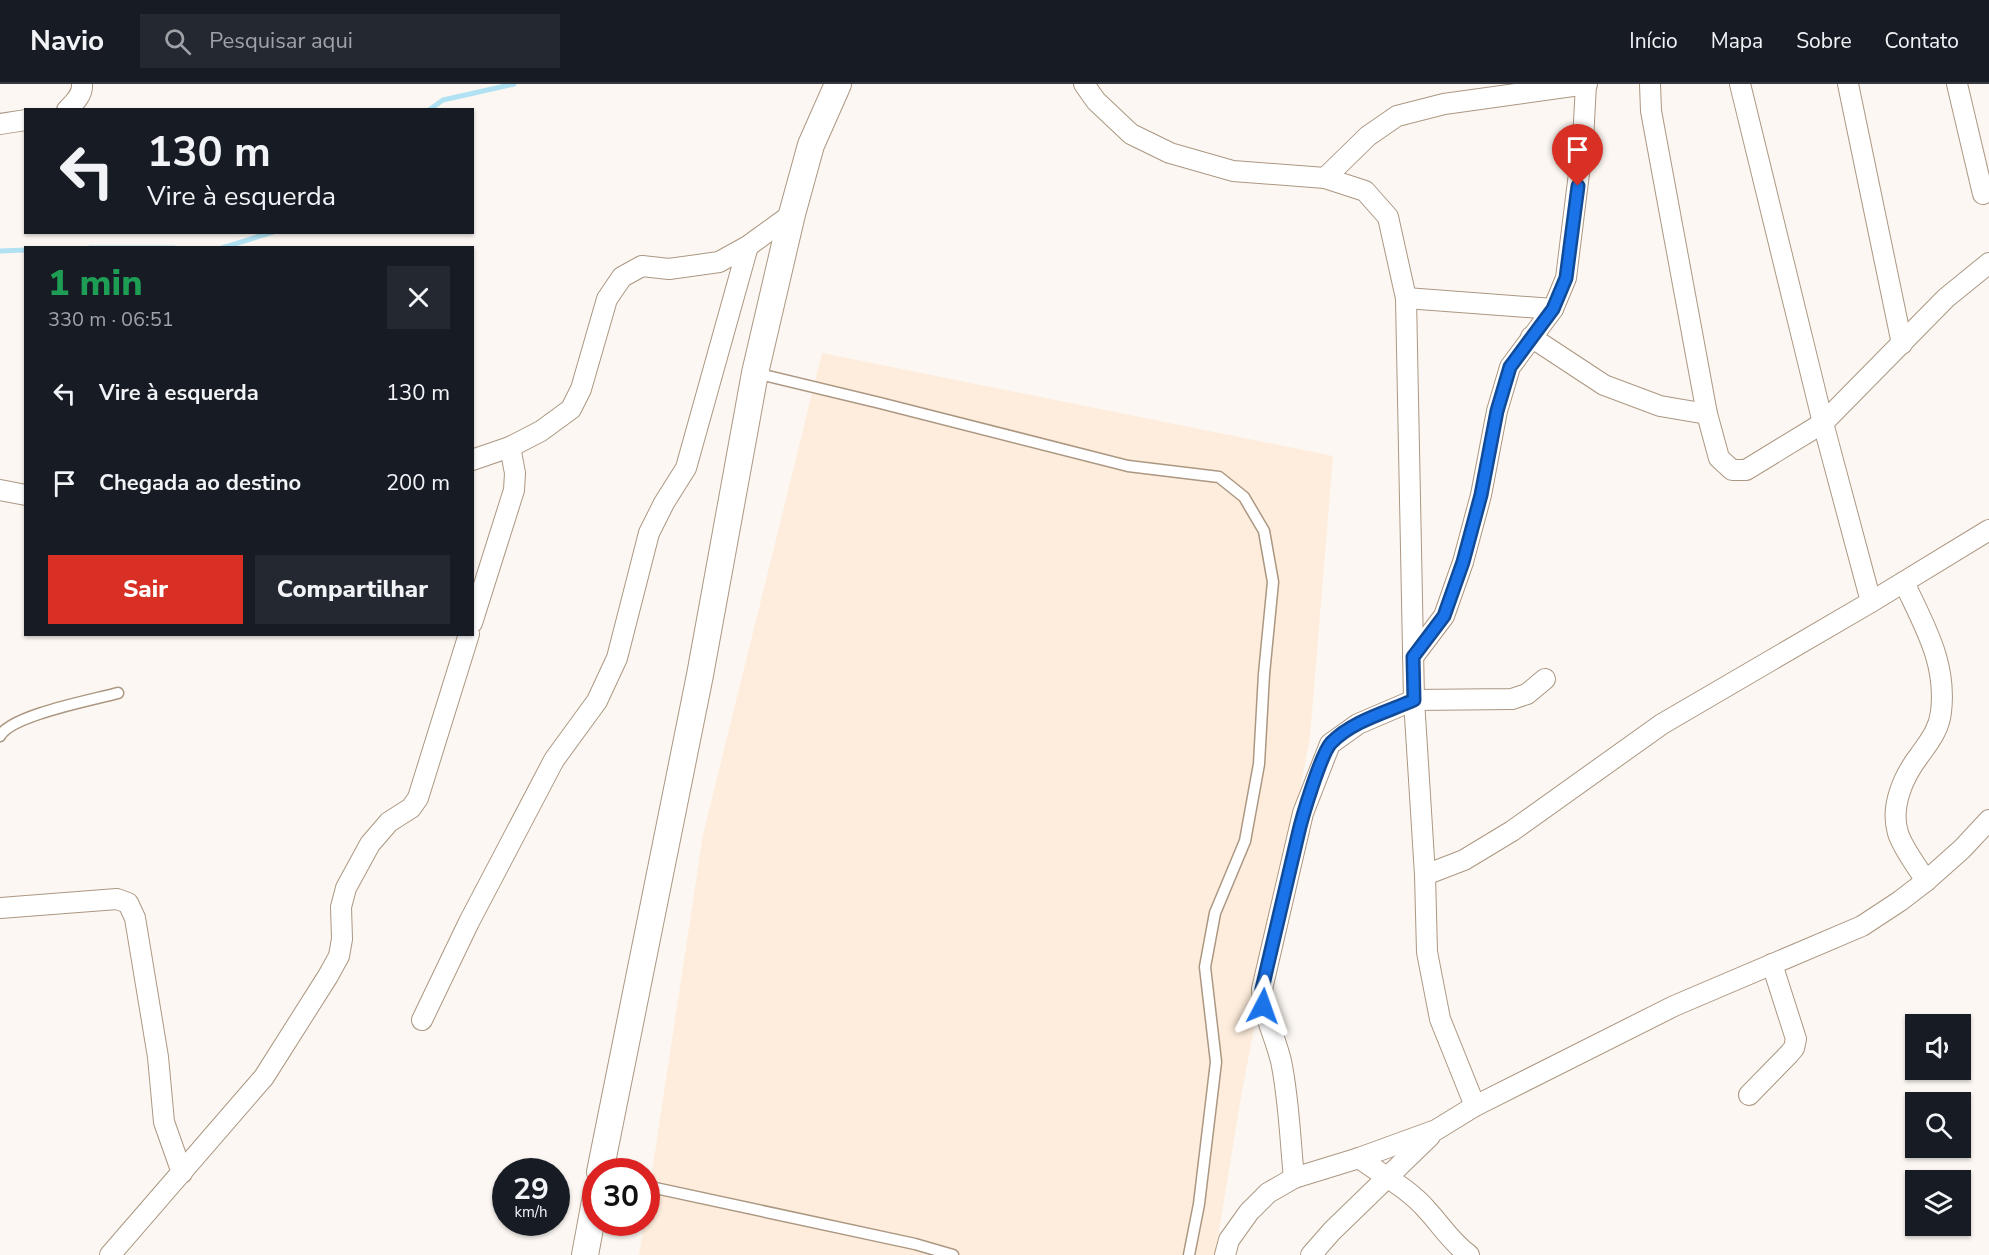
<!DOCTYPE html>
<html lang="pt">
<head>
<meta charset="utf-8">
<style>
	body { margin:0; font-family:"Nunito Sans",sans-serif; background:#242831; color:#f1f3f6; height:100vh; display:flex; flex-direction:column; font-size:22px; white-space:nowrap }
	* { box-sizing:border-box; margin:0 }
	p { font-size:20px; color:#9ea1a6 }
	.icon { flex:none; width:33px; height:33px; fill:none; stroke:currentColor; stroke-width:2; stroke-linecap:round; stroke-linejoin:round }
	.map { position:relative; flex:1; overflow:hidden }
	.details { position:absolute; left:24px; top:162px; width:450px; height:390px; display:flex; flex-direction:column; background:#171b24; border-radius:0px; box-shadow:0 2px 4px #0004 }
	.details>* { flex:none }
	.guide { position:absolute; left:24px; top:24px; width:450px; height:126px; border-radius:0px; box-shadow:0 2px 4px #0004; background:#171b24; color:#f1f3f6; overflow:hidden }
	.tools { position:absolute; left:1905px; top:930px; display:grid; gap:12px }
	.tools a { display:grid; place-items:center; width:66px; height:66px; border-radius:0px; background:#171b24; box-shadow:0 2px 4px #0004; font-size:30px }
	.speed { position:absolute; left:492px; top:1074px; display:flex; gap:12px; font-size:30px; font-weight:700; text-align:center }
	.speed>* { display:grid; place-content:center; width:78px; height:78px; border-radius:50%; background:#171b24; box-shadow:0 2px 4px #0004; line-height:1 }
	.speed small { font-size:15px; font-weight:400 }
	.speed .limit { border:9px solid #d22; background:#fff; color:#111 }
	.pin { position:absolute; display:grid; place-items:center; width:51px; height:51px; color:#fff; margin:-62px -26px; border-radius:50% 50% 50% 0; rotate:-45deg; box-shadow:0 0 6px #0007 }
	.pin .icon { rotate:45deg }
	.me { position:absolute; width:66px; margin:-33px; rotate:4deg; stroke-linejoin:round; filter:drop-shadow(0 0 4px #0008) }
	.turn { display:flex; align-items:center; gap:21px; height:126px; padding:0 24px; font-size:27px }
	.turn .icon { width:78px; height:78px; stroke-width:2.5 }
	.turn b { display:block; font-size:42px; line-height:51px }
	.round { display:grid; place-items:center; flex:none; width:63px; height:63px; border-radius:0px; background:#242831 }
	.headline { display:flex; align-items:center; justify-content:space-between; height:102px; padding:0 24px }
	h1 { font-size:36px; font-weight:800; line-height:45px; color:#1e9e55 }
	.cta { display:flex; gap:12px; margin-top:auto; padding:12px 24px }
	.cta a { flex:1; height:69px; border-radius:0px; background:#d93025; color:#fff; font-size:24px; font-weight:800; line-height:69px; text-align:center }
	.cta a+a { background:#242831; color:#f1f3f6 }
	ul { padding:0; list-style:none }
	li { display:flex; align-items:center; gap:18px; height:90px; padding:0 24px }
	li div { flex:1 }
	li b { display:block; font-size:22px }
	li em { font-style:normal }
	header { display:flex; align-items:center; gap:36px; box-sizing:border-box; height:84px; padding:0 30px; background:#171b24; border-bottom:2px solid #363941 }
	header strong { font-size:28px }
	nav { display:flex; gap:33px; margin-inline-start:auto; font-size:21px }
	.search { width:420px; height:54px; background:#242831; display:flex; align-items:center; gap:15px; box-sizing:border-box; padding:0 21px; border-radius:0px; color:#9ea1a6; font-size:22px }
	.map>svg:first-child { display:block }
	.built { fill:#feeddc }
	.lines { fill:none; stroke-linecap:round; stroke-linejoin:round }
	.stream { stroke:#b1e2f3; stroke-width:5 }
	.service-casing { stroke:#ac9782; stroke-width:13 }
	.minor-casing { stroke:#ac9782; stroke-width:22 }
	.tertiary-casing { stroke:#ac9782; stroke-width:28 }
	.service { stroke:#fff; stroke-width:10 }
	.minor { stroke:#fff; stroke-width:20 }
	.tertiary { stroke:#fff; stroke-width:26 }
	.route-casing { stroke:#114b97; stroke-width:15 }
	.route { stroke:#1a73e8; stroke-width:10 }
</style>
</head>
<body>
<header>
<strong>Navio</strong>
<div class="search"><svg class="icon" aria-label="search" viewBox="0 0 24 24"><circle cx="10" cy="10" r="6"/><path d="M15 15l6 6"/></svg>Pesquisar aqui</div>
<nav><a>Início</a><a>Mapa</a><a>Sobre</a><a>Contato</a></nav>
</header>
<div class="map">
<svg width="1989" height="1171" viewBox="0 0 1989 1171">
	<rect width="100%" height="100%" fill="#fcf7f2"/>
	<!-- built -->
	<path class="built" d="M822,269l511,103 -23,281 -68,354 -27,164h-576l5,-32 2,-1 1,-17 56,-370z"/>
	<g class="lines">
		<!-- stream -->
		<g class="stream">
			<path d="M429,26l14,-10 71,-16"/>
			<path d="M90,164h84"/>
			<path d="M222,164l51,-16"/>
			<path d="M0,167l26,-1"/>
		</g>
		<defs>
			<g id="service">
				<path d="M755,289l125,30 248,63 91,11 25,20 20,34 9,51 -9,92 -5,90 -14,77 -30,72 -10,54 11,95 -17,142 -10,51"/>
				<path d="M0,652c11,-21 93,-36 118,-43"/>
				<path d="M646,1102l269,58 38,11"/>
			</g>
			<g id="minor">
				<path d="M1084,0l12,17 35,33 39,19 63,18 92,7 40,13 23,26 18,81 8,402 11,175 2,77 13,67 35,87"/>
				<path d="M1650,0l1,27 56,303 12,44 13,12h14l77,-47 123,-125 43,-35"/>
				<path d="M1740,0l83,339 48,179"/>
				<path d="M1848,0l54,260"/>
				<path d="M1957,0l26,110"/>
				<path d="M67,26c7,-7 16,-15 15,-26"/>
				<path d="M0,40l26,-4"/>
				<path d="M1325,94l43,-42 29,-20 47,-12 143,-20"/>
				<path d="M1406,214l147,11"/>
				<path d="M1531,253l73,48 56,21 47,8"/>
				<path d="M472,376l38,-13 31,-16 30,-22 10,-20 26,-90 15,-22 20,-11 27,3 50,-7 29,-16 44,-32"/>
				<path d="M0,406l26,5"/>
				<path d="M1904,498c20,44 43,80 37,130 -2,18 -12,30 -22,44 -16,21 -29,51 -21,77 5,16 19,33 28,48"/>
				<path d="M472,539l42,-133 1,-17 -5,-26"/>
				<path d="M1413,573l31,-41 19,-54 18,-67 16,-84 13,-44 43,-58 13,-31 17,-137 3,-57"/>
				<path d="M1425,791l39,-15 48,-29 150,-107 209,-122 118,-72"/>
				<path d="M0,824l117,-9 11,4 7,15 23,139 6,65 18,51"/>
				<path d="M422,936l47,-98 85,-162 43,-59 20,-43 32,-125 15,-30 22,-35 62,-222"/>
				<path d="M1749,1011l40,-41 5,-6 2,-9 -24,-75"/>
				<path d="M1359,1074c23,17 49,30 68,52 14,15 24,32 42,45"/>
				<path d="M1294,1094c-4,-39 -5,-79 -13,-117 -6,-25 -18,-46 -19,-72l41,-176 27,-69 28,-20 56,-24 98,-1 15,-5 18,-15"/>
				<path d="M110,1171l154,-178 64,-101 11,-20 3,-17 -1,-32 5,-19 24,-44 19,-22 22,-14 7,-10 51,-164"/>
				<path d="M1225,1171l4,-15 20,-28 19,-19 26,-15 65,-20 77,-28 39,-24 199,-100 188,-80 38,-25 26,-20 36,-32 27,-29"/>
				<path d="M1311,1171l21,-24 98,-95"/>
			</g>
			<g id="tertiary">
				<path d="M600,1088l100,-497 55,-302 37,-159 19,-69 27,-61"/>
				<path d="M585,1171l11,-59"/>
			</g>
		</defs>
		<!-- service casing -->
		<use href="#service" class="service-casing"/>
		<!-- minor casing -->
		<use href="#minor" class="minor-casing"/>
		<!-- tertiary casing -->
		<use href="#tertiary" class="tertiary-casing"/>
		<!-- service -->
		<use href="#service" class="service"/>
		<!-- minor -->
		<use href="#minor" class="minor"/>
		<!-- tertiary -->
		<use href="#tertiary" class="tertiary"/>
	</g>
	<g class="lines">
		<defs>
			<path id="route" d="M1263,922l-1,-17 36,-154c4,-18 23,-81 33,-92 21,-22 56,-31 83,-43l-1,-43 31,-41 19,-54 18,-67 16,-84 13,-44 43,-58 13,-31 12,-92"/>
		</defs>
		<!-- route casing -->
		<use href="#route" class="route-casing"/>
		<!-- route -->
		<use href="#route" class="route"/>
	</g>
</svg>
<div class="tools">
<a><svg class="icon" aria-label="sound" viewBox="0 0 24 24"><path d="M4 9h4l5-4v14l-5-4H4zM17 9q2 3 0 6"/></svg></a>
<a><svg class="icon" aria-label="search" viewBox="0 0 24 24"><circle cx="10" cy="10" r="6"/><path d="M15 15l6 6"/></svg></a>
<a><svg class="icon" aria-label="layers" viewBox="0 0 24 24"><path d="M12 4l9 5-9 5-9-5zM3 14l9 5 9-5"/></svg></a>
</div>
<div class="speed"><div>29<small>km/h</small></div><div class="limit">30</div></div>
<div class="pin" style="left:1578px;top:102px;background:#d93025"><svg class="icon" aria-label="arrive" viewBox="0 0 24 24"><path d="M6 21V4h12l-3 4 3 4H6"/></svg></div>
<svg class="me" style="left:1263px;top:922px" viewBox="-20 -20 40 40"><path d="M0-17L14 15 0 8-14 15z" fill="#1a73e8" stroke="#fff" stroke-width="4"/></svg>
<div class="guide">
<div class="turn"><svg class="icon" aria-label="left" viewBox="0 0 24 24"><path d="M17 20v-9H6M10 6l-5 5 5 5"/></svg><div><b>130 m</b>Vire à esquerda</div></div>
</div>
<section class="details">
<div class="headline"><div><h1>1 min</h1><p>330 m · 06:51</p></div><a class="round"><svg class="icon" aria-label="close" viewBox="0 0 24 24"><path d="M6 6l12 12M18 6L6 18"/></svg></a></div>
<ul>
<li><svg class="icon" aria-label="left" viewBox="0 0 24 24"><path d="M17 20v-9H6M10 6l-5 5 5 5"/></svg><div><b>Vire à esquerda</b></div><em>130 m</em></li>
<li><svg class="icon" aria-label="arrive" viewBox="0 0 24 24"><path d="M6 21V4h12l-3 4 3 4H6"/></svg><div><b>Chegada ao destino</b></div><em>200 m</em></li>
</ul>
<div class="cta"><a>Sair</a><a>Compartilhar</a></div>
</section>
</div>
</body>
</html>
